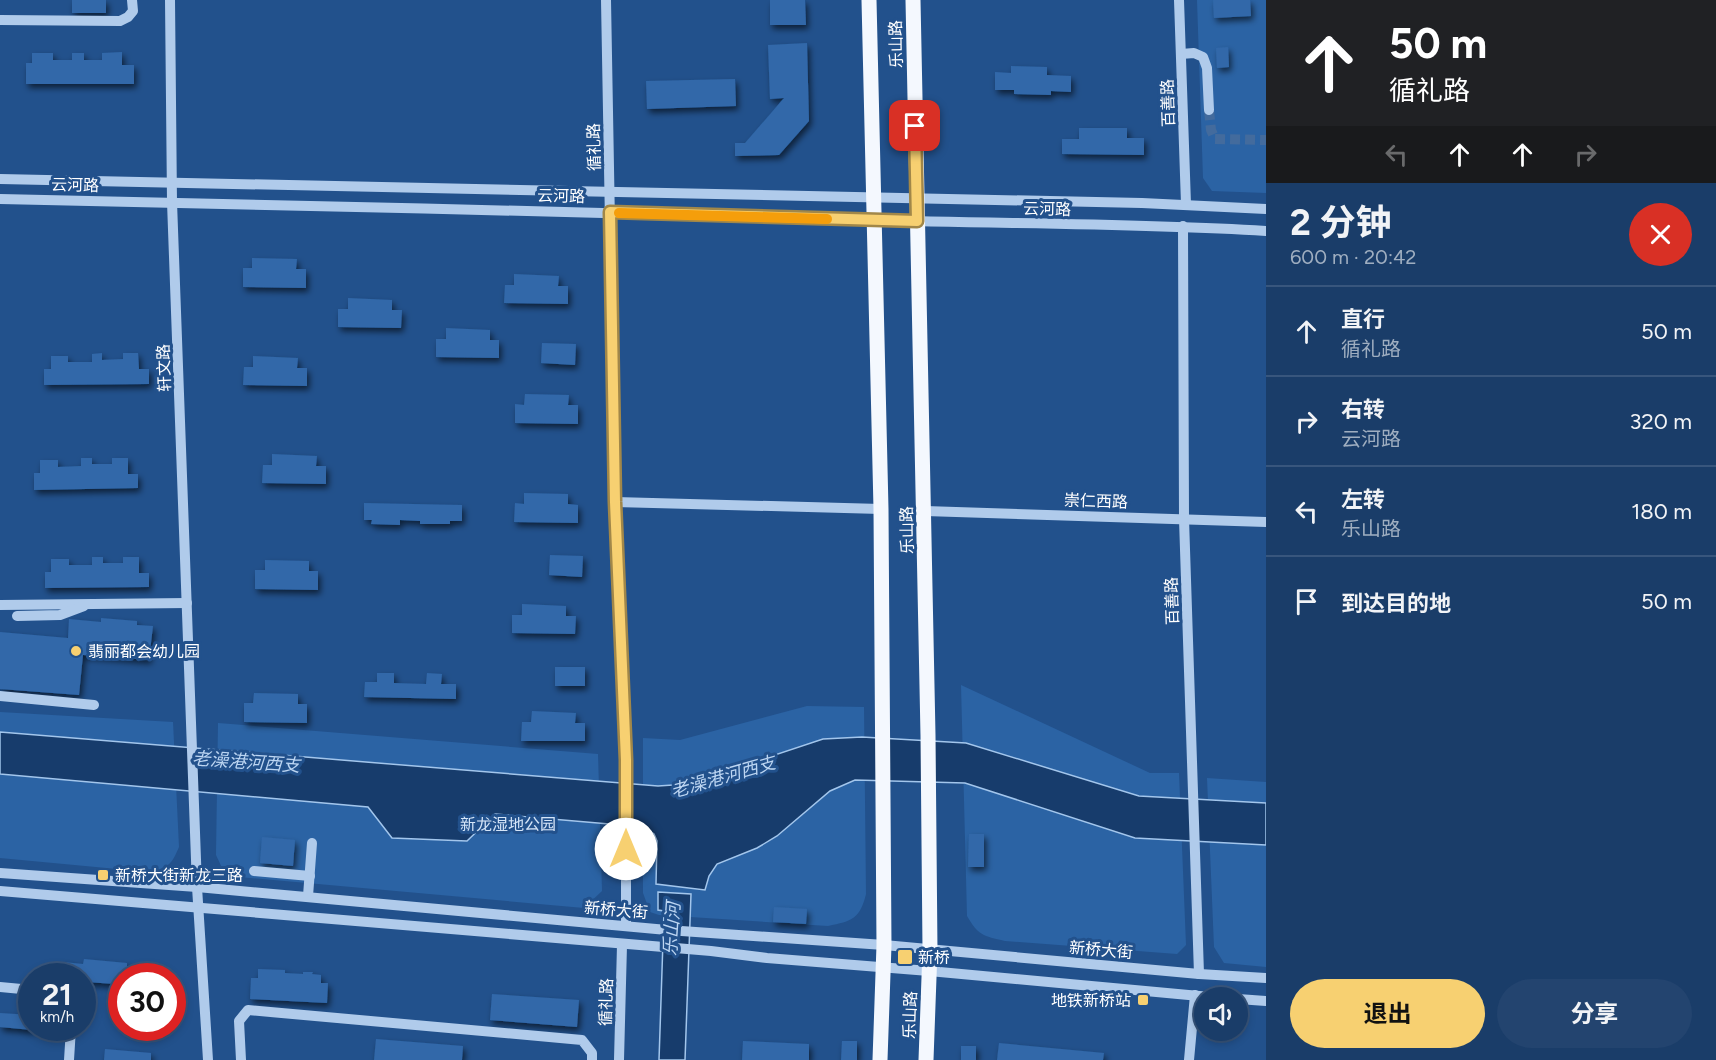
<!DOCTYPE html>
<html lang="zh">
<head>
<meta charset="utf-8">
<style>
	body { margin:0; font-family:Figtree,"Noto Sans SC",sans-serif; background:#23446f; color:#f1f3f6; height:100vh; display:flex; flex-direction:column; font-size:22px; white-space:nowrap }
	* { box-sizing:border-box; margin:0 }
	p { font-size:20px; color:#9faec0 }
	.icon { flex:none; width:33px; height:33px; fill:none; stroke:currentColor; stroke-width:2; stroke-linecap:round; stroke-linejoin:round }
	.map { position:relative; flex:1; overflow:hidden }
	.drawer { display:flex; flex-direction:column; background:#1a3d69; width:450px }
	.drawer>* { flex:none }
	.top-card { background:#202124; color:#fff; overflow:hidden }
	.fabs { position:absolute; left:1194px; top:987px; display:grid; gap:12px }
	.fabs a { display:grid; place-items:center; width:54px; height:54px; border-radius:50%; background:#1a3d69; box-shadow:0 3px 9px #0003,0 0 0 2px #38567d; font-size:30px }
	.speed { position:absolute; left:18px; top:963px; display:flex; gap:12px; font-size:30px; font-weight:700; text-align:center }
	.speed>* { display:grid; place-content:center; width:78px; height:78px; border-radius:50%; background:#1a3d69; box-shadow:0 3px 9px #0003,0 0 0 2px #38567d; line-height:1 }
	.speed small { font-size:15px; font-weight:400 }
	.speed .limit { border:9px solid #d22; background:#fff; color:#111 }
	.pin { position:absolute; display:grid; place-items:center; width:51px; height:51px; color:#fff; margin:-26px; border-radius:12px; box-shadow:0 3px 9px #0006 }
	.me { position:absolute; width:66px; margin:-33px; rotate:0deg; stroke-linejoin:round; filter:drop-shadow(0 0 4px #0008) }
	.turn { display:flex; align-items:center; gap:21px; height:126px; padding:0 24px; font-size:27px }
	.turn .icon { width:78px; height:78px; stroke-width:2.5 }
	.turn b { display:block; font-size:42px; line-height:51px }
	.lanes { display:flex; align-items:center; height:57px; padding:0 24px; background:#0003; justify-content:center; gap:30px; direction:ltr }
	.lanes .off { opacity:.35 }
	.round { display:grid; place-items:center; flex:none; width:63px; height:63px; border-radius:32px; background:#23446f }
	.headline { display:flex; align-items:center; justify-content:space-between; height:102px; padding:0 24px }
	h1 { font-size:36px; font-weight:700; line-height:45px }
	.button { display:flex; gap:12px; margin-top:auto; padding:12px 24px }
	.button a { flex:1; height:69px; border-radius:36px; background:#f7d071; color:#111; font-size:24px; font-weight:700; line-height:69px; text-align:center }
	.button a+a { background:#23446f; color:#f1f3f6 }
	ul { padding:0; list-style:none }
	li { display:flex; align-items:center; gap:18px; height:90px; padding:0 24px; border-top:2px solid #38567d }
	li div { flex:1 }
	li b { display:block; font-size:22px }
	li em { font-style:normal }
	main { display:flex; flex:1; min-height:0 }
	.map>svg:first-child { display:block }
	.green { fill:#2b63a4 }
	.water { fill:#173c6c; stroke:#a3c6ec; stroke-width:1.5 }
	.building { fill:#3168a9; filter:url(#shadow) }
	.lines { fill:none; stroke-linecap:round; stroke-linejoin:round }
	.minor-tunnel { stroke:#436b9d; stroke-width:10; stroke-dasharray:10 5; stroke-linecap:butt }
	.minor { stroke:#b0cbeb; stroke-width:10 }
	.major { stroke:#f4f8fe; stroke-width:15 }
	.route-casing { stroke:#a18749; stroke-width:15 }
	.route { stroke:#f7d071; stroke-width:10 }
	.slow { stroke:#f59e0b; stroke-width:10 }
	.poi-dot { fill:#f7d071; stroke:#22518c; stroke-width:2 }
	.labels { text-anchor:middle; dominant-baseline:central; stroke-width:6; stroke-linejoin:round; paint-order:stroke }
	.street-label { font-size:16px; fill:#fff; stroke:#22518c }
	.poi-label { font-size:16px; fill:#fff; stroke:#22518c; text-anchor:start }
	.park-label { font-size:16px; fill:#d5e5f8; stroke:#22518c }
	.water-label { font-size:18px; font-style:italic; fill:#bcd5f2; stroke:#22518c }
</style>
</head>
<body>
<main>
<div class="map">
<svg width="1266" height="1060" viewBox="0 0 1266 1060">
	<defs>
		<filter id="shadow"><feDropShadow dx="2.5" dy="4" stdDeviation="3" flood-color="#0009"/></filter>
	</defs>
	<rect width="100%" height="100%" fill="#22518c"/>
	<!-- green -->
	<g class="green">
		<path d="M1197,0h69v193l-54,-2 -9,-13z"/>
		<path d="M961,685l189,88h29l7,172 -9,9 -172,-13c-22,-5 -27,-6 -38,-25z"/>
		<path d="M807,706l57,1 2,187c-6,25 -14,27 -38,32l-169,-11 -9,-3 -7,-19v-155l37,2z"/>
		<path d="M0,712l173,10 6,125c-8,19 -11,20 -30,25l-149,-14z"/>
		<path d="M218,723l380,31 4,137 -18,17 -345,-31 -16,-7 -7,-15z"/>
		<path d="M1207,778l59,4v185l-42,-4 -10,-16z"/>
	</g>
	<!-- water -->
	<g class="water">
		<path d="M0,732l658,54 30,-2 135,-45 39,-2 104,6 173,53 127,7v42l-131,-7 -170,-55 -110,-3 -25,11 -53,45 -20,12 -40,16 -8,12 -4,14 -49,-6 1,-43 -3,-7 -10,-7 -149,-13 -28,27 -75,-3 -24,-31 -368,-33z"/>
		<path d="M658,892l33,2 -6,166h-26l5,-149 -6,-1z"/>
	</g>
	<!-- building -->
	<g class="building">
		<rect x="72" y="0" width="34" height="13"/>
		<path d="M770,0h35l1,25h-36z"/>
		<path d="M1213,0h37l1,16 -37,2z"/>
		<path d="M807,43l2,78 -30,34 -44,1v-13h10l39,-45 -14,1 -2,-54z"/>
		<path d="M1228,47l1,20 -12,1 -1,-20z"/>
		<path d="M122,52v13h12v19h-108v-21h6v-10h21v7h19v-7h12v7h18v-7z"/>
		<path d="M1011,66l36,1v8l24,1v16l-20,-1v4l-37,-1v-4h-19v-18l16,1z"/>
		<path d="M735,79l1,27 -89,3 -1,-28z"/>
		<path d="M1079,128h48v10h17v17l-82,-1v-15h17z"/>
		<path d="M252,258l45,1 -1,10h10v19l-63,-1v-19h9z"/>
		<path d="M514,274l45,2 -1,10h10v18l-64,-1 1,-18h9z"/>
		<path d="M348,298l44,2v10h10l-1,18 -63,-1v-18h10z"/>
		<path d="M446,328l44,2v10h9v18l-63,-1v-18h10z"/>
		<path d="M542,343l34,1 -1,21 -34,-2z"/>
		<path d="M102,353v7l21,-1v-6h15l1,16h10v15l-105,1v-16h7v-13h17v6h24v-8z"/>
		<path d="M253,356l45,2 -1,10h10v18l-64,-1 1,-18h9z"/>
		<path d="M525,394l44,1 -1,10h10v19l-63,-1v-19l9,1z"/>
		<path d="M272,454l45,2 -1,10h10v18l-64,-1 1,-18h9z"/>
		<path d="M81,458h11v6h20v-6h16v16h10v14l-104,2v-17h6v-13h18v7l23,-1z"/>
		<path d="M524,493l44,1v10l10,1v18l-64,-1 1,-19 9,1z"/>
		<path d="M364,503l98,2v16h-12v3h-30v-3l-20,-1v5l-29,-1 1,-4h-8z"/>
		<path d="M550,555l33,1 -1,21 -33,-2z"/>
		<path d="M92,557h11v6h20v-6h16v16h10v14l-104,1v-16h6v-13h18v6h23z"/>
		<path d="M265,560l44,1v10h9v19l-63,-1v-19h10z"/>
		<path d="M522,604l44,2v10h10l-1,18 -63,-1v-18h10z"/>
		<path d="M101,618l36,3v4l16,1 -4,34 -66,-5 -4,40 -79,-6v-57l68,6 1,-19 32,3z"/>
		<rect x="555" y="667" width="30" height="19"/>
		<path d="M377,673h17v10l32,1 1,-11 15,1 -1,10h15v15l-92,-2 1,-15h12z"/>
		<path d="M254,693l44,1v10h9v19l-63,-1v-19h9z"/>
		<path d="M532,711l44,2 -1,10h10v18h-64l1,-19h9z"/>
		<path d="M969,834h15v33h-16z"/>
		<path d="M262,837l33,3 -2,26 -33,-3z"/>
		<path d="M774,907l33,2 -1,15 -33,-2z"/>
		<path d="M84,959l43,4v3l16,1v9h-21v6l-6,-1 -1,3 -29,-2v-3l-4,-1v-2h-20l1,-14 20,2z"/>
		<path d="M258,969l27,1v3l18,1v-2h10l-1,2 9,1v8h7l-1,20 -77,-4 1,-21h7z"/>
		<path d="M492,994l87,6 -2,27 -87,-7z"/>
		<path d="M0,1013l32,2v15l-32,-3z"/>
		<path d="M376,1039l87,7 -1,14h-88z"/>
		<path d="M743,1041l66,3v16h-67z"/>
		<path d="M842,1041h15v19h-16z"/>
		<path d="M999,1043l105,10 -1,7h-106z"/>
		<rect x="961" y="1046" width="15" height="14"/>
		<path d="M105,1049l46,4v7h-47z"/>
	</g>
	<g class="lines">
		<!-- minor-tunnel -->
		<path class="minor-tunnel" d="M1209,110l2,20 4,9 51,1"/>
		<!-- minor -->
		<g class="minor">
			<path d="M170,0l2,202 25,685 11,173"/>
			<path d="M606,0l9,502 11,258v166"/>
			<path d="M1179,0l7,204"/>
			<path d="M0,20l120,1 8,-4 5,-6 -1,-11"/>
			<path d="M1181,54l13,-1 9,4 4,11 2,42"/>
			<path d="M0,179l1142,24 124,6"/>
			<path d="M0,199c291,5 581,14 872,21 131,4 263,3 394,11"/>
			<path d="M1183,226l1,293 15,455"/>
			<path d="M615,502l266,7"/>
			<path d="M925,511l341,11"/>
			<path d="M0,605l187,-2"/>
			<path d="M17,616l43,-1 24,-9"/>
			<path d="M0,696l94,9"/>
			<path d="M254,871l56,5"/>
			<path d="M0,873l197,14 470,43 217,15 315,29 67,4"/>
			<path d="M0,891l711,60 56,7 162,13 292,27"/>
			<path d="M308,896l4,-53"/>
			<path d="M0,987l32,3"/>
			<path d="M1238,999l28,2"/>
			<path d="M69,1060l2,-32"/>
			<path d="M241,1060l-2,-39 9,-11 334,30 10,13v7"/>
			<path d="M619,1060l3,-115"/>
			<path d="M1189,1060l6,-65"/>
		</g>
		<!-- major -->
		<g class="major">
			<path d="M869,0l12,509 3,436 -4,115"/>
			<path d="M913,0l15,735 2,215 -4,110"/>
		</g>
	</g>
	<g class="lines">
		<defs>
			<path id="route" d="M626,849v-89l-11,-258 -5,-290 307,9 -2,-95"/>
		</defs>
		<!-- route casing -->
		<use href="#route" class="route-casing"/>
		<!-- route -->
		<use href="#route" class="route"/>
		<!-- slow -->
		<path class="slow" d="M619,213l208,6"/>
	</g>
	<!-- markers -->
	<g class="poi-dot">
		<circle cx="76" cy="651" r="6"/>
		<rect x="97" y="869" width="12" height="12" rx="3"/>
		<rect x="897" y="949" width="16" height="16" rx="3"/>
		<rect x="1137" y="994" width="12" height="12" rx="3"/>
	</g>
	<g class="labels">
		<!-- street labels -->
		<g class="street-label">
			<text transform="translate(896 44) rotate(-91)">乐山路</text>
			<text transform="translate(1168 103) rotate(-92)">百善路</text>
			<text transform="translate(594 147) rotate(-91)">循礼路</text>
			<text transform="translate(75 185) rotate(1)">云河路</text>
			<text transform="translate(561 196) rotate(1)">云河路</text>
			<text transform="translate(1047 209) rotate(1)">云河路</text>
			<text transform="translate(164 368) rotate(-92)">轩文路</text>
			<text transform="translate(1096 501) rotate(2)">崇仁西路</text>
			<text transform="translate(907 530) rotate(-91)">乐山路</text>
			<text transform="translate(1172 601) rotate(-92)">百善路</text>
			<text transform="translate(616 910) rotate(5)">新桥大街</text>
			<text transform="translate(1101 950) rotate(5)">新桥大街</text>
			<text transform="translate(606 1002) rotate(-88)">循礼路</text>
			<text transform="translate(910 1015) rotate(-88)">乐山路</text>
		</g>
		<!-- poi labels -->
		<g class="poi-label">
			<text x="88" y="651">翡丽都会幼儿园</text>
			<text x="115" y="875">新桥大街新龙三路</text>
			<text x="918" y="957">新桥</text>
			<text x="1131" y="1000" text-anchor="end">地铁新桥站</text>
		</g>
		<!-- park labels -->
		<g class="park-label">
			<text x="508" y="824">新龙湿地公园</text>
		</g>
		<!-- water labels -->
		<g class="water-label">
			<text transform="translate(246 762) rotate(4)">老澡港河西支</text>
			<text transform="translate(723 777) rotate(-16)">老澡港河西支</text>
			<text transform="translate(672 929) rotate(-86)">乐山河</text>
		</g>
	</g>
</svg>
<div class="fabs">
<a><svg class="icon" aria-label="sound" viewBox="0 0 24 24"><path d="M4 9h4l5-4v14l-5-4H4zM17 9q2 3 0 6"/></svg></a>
</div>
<div class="speed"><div>21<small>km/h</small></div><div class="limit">30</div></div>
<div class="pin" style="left:915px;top:126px;background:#d93025"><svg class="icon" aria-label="arrive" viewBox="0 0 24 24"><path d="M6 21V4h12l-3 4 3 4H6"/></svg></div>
<svg class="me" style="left:626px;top:849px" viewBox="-20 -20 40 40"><circle r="19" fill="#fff"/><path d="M0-13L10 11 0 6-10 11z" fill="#f7d071"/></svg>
</div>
<section class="drawer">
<div class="top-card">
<div class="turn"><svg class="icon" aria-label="ahead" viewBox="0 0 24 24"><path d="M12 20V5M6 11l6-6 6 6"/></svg><div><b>50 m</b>循礼路</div></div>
<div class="lanes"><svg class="icon off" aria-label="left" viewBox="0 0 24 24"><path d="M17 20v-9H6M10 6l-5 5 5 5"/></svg><svg class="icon" aria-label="ahead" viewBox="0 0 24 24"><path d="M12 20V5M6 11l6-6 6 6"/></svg><svg class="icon" aria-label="ahead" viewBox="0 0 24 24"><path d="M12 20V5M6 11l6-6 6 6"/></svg><svg class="icon off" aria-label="right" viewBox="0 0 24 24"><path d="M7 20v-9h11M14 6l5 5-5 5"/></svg></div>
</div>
<div class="headline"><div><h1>2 分钟</h1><p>600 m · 20:42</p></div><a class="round" style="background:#d93025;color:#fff"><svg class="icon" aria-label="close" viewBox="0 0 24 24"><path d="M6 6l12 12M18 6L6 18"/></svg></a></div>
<ul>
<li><svg class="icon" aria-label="ahead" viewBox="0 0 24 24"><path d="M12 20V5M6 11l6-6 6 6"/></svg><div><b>直行</b><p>循礼路</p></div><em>50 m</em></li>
<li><svg class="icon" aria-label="right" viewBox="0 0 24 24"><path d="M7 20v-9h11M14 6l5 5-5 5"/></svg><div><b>右转</b><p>云河路</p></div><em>320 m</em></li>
<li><svg class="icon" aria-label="left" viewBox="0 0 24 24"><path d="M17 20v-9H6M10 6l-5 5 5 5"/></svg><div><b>左转</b><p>乐山路</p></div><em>180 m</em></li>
<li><svg class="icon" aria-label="arrive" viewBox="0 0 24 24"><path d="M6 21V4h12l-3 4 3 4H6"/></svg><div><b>到达目的地</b></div><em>50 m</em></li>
</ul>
<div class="button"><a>退出</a><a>分享</a></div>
</section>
</main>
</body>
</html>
